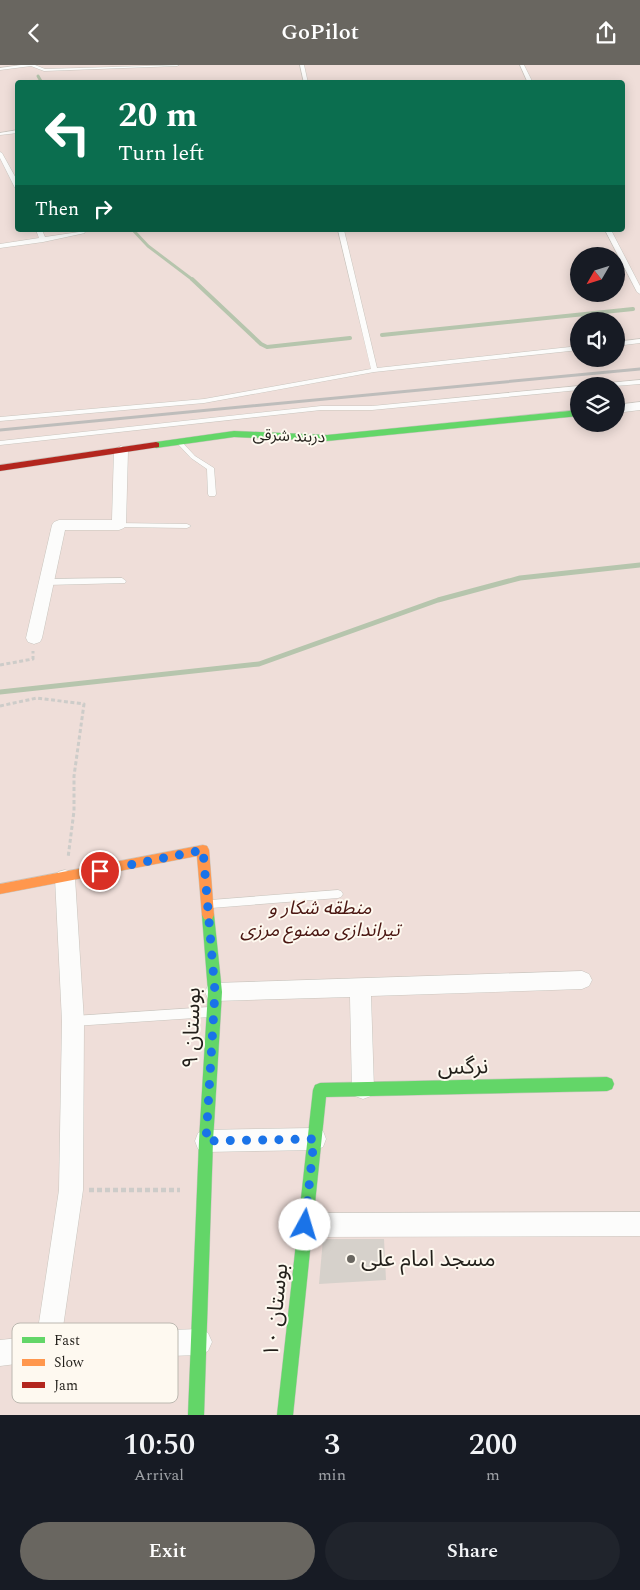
<!DOCTYPE html>
<html lang="en">
<head>
<meta charset="utf-8">
<style>
	body { margin:0; font-family:Spectral,"Noto Sans Arabic",serif; background:#20242c; color:#f1f3f6; height:100vh; display:flex; flex-direction:column; font-size:19px; white-space:nowrap }
	* { box-sizing:border-box; margin:0 }
	p { font-size:16px; color:#9ea1a6 }
	.icon { flex:none; width:28px; height:28px; fill:none; stroke:currentColor; stroke-width:2; stroke-linecap:round; stroke-linejoin:round }
	.map { position:relative; height:1350px; overflow:hidden }
	.panel { display:flex; flex-direction:column; background:#171b24; flex:1 }
	.panel>* { flex:none }
	.top-card { position:absolute; left:15px; top:15px; width:610px; height:152px; border-radius:5px; box-shadow:0 2px 12px #0003; background:#0b6e4f; color:#fff; overflow:hidden }
	.needle { width:32px; rotate:231deg }
	.tools { position:absolute; left:570px; top:182px; display:grid; gap:10px }
	.tools a { display:grid; place-items:center; width:55px; height:55px; border-radius:50%; background:#171b24; box-shadow:0 2px 12px #0003; font-size:25px }
	.pin { position:absolute; display:grid; place-items:center; width:42px; height:42px; color:#fff; margin:-21px; border:2px solid #fff; border-radius:50%; box-shadow:0 1px 5px #0007 }
	.me { position:absolute; width:55px; margin:-28px; rotate:6deg; stroke-linejoin:round; filter:drop-shadow(0 0 4px #0008) }
	.turn { display:flex; align-items:center; gap:18px; height:105px; padding:0 20px; font-size:22px }
	.turn .icon { width:65px; height:65px; stroke-width:2.5 }
	.turn b { display:block; font-size:35px; line-height:42px }
	.then { display:flex; align-items:center; height:48px; padding:0 20px; background:#0003; gap:10px; font-size:19px }
	.eta { display:flex; justify-content:space-evenly; align-items:center; height:85px; text-align:center }
	.eta b { font-size:30px; font-weight:600; line-height:35px }
	.action { display:flex; gap:10px; margin-top:auto; padding:10px 20px }
	.action a { flex:1; height:58px; border-radius:30px; background:#696660; color:#fff; font-size:20px; font-weight:600; line-height:58px; text-align:center }
	.action a+a { background:#20242c; color:#f1f3f6 }
	header { display:flex; justify-content:space-between; align-items:center; height:65px; padding:0 20px; background:#696660; color:#fff; font-size:22px; font-weight:600 }
	.map>svg:first-child { display:block }
	.green { fill:#efded9; fill-rule:evenodd }
	.lines { fill:none; stroke-linecap:round; stroke-linejoin:round }
	.stream-far2 { stroke:#b6c5ad; stroke-width:3 }
	.stream-far1 { stroke:#b6c5ad; stroke-width:4 }
	.stream { stroke:#b6c5ad; stroke-width:5 }
	.building { fill:#d6d1cb }
	.lane-casing { stroke:#c9c5be; stroke-width:1 }
	.street-casing { stroke:#c9c5be; stroke-width:1 }
	.fast-casing { stroke:#c9c5be; stroke-width:1 }
	.slow-casing { stroke:#c9c5be; stroke-width:1 }
	.jam-casing { stroke:#c9c5be; stroke-width:1 }
	.path-far1 { stroke:#cdccc9; stroke-width:3; stroke-dasharray:4 2.5; stroke-linecap:butt }
	.path { stroke:#cdccc9; stroke-width:4.5; stroke-dasharray:5 3; stroke-linecap:butt }
	.lane { fill:#fcfcfb; fill-rule:evenodd }
	.street { fill:#fcfcfb; fill-rule:evenodd }
	.fast { fill:#63d668; fill-rule:evenodd }
	.slow { fill:#ff974d; fill-rule:evenodd }
	.jam { fill:#b3261e; fill-rule:evenodd }
	.rail { stroke:#bebdbb; stroke-width:3 }
	.route { stroke:#1a73e8; stroke-width:9; stroke-dasharray:0 16.2 }
	.poi-dot { fill:#696660; stroke:#fef9f0; stroke-width:2 }
	.labels { text-anchor:middle; dominant-baseline:central; stroke-width:4; stroke-linejoin:round; paint-order:stroke }
	.far-street-label { font-size:16px; fill:#221f1a; stroke:#fef9f0 }
	.park-label { font-size:19px; font-style:italic; fill:#4b1712; stroke:#fef9f0 }
	.near-street-label { font-size:22px; fill:#221f1a; stroke:#fef9f0 }
	.near-poi-label { font-size:22px; fill:#221f1a; stroke:#fef9f0; text-anchor:start }
	.key { fill:#fef9f0; stroke:#bcb8b0; stroke-width:1 }
	.key-label { font-size:14px; fill:#221f1a }
</style>
</head>
<body>
<header><svg class="icon" aria-label="back" viewBox="0 0 24 24"><path d="M15 5l-7 7 7 7"/></svg>GoPilot<svg class="icon" aria-label="share" viewBox="0 0 24 24"><path d="M12 15V3M7 8l5-5 5 5M5 13v7h14v-7"/></svg></header>
<div class="map">
<svg width="640" height="1350" viewBox="0 0 640 1350">
	<rect width="100%" height="100%" fill="#eeeae2"/>
	<!-- green -->
	<path class="green" d="M0,0h640v1350h-640zM18,18h604v147h-604zM579,191h37v38h-37zM579,256h37v38h-37zM579,321h37v38h-37z"/>
	<g class="lines">
		<!-- stream-far2 -->
		<g class="stream-far2">
			<path d="M38,11l4,7"/>
			<path d="M133,165l15,16 45,34"/>
		</g>
		<!-- stream-far1 -->
		<g class="stream-far1">
			<path d="M192,214l69,65 6,3 83,-9"/>
			<path d="M382,270l251,-26"/>
		</g>
		<!-- stream -->
		<path class="stream" d="M0,627l259,-28 179,-64 82,-22 120,-13"/>
	</g>
	<!-- building -->
	<path class="building" d="M323,1174h61l2,41 -67,4z"/>
	<g class="lines">
		<defs>
			<g id="lane">
				<path d="M21,0h14l10,4 134,-4 -2,1 -133,5 -13,-5 -31,4v-2z"/>
				<path d="M300,0h4l4,18h-4z"/>
				<path d="M520,0h4l9,18h-5z"/>
				<path d="M18,65v3l-18,2v-2z"/>
				<path d="M0,87l2,1 16,29v7l-3,-1 -15,-30z"/>
				<path d="M36,165h6l3,7 34,-5 -2,-2h6l2,3 -42,9 -43,6v-4l39,-6z"/>
				<path d="M338,165h6l33,138 202,-22v4l-205,22 -170,31 -204,18v-4l204,-18 167,-30z"/>
				<path d="M605,165h6l29,56v8l-3,-2z"/>
				<path d="M640,274v4l-24,3v-4z"/>
				<path d="M640,315v4l-25,2h-21l3,-2z"/>
				<path d="M579,321v4l-207,20h-51l-321,35v-4l321,-35h51z"/>
				<path d="M179,375l2,1 14,15 19,12 2,26 -1,2h-6l-1,-2 -1,-25 -16,-11 -15,-16z"/>
				<path d="M116,458l71,1 4,2 -4,2 -68,-1h-3z"/>
				<path d="M122,513l4,3 -1,2 -79,2 -4,-3 4,-3z"/>
				<path d="M338,825l3,1 2,3 -2,3 -3,1 -127,10 -3,-1 -2,-3 2,-3 3,-1z"/>
				<path d="M210,942l4,2 1,3 -1,3 -4,2 -136,9 -4,-2 -1,-3 1,-3 4,-2z"/>
			</g>
			<g id="street">
				<path d="M640,337v8l-24,3v-8z"/>
				<path d="M121,381l7,4 -2,75 -2,3 -5,2h-54l-23,108 -2,4 -6,2 -6,-2 -2,-4 26,-113 2,-3 5,-2h53l2,-70z"/>
				<path d="M65,805l7,2 3,6 9,143 -1,169 -21,144 137,-5 9,4 4,9 -4,9 -9,4 -151,5 -48,6v-26l37,-4 22,-146 3,-169 -7,-143 3,-6z"/>
				<path d="M582,906l7,3 3,6 -3,6 -7,3 -211,7 3,93 -3,7 -8,3 -8,-3 -3,-7 -2,-92 -135,4 -7,-2 -3,-7 3,-7 7,-2z"/>
				<path d="M315,1063l8,3 3,8 -3,8 -8,3 -109,2 -8,-3 -3,-8 3,-8 8,-3z"/>
				<path d="M640,1147v24l-335,1 -8,-4 -4,-8 4,-8 8,-4z"/>
			</g>
			<g id="fast">
				<path d="M579,345v6l-252,25 -93,-4 -78,11 -4,-3 4,-3 78,-11 93,4z"/>
				<path d="M208,845l4,1 2,4 8,77 -9,149 -9,274h-16l11,-274 9,-149 -6,-77 2,-4z"/>
				<path d="M607,1012l5,2 2,5 -2,5 -5,2 -281,6 -33,318h-16l36,-325 2,-5 5,-2z"/>
			</g>
			<path id="slow" d="M203,780l4,1 2,4 5,65 -2,4 -4,1 -4,-1 -2,-4 -5,-59 -197,38v-10z"/>
			<path id="jam" d="M156,377l3,1v4l-159,24v-6z"/>
		</defs>
		<!-- lane casing -->
		<use href="#lane" class="lane-casing"/>
		<!-- street casing -->
		<use href="#street" class="street-casing"/>
		<!-- fast casing -->
		<use href="#fast" class="fast-casing"/>
		<!-- slow casing -->
		<use href="#slow" class="slow-casing"/>
		<!-- jam casing -->
		<use href="#jam" class="jam-casing"/>
		<!-- path-far1 -->
		<g class="path-far1">
			<path d="M0,600l33,-6v-8"/>
			<path d="M0,641l37,-8 47,6 -10,72v35l-6,47"/>
		</g>
		<!-- path -->
		<path class="path" d="M89,1125h91"/>
		<!-- lane -->
		<use href="#lane" class="lane"/>
		<!-- street -->
		<use href="#street" class="street"/>
		<!-- fast -->
		<use href="#fast" class="fast"/>
		<!-- slow -->
		<use href="#slow" class="slow"/>
		<!-- jam -->
		<use href="#jam" class="jam"/>
		<!-- rail -->
		<path class="rail" d="M0,365l640,-61"/>
	</g>
	<g class="lines">
		<!-- route -->
		<path class="route" d="M100,806l103,-21 12,142 -9,149 108,-2 -9,86"/>
	</g>
	<!-- markers -->
	<circle class="poi-dot" cx="351" cy="1194" r="5"/>
	<g class="labels">
		<!-- far-street labels -->
		<g class="far-street-label">
			<text transform="translate(289 371) rotate(2)">دربند شرقی</text>
		</g>
		<!-- park labels -->
		<g class="park-label">
			<text x="320" y="843">منطقه شکار و<tspan x="320" dy="22">تیراندازی ممنوع مرزی</tspan></text>
		</g>
		<!-- near-street labels -->
		<g class="near-street-label">
			<text transform="translate(192 963) rotate(-88)">بوستان ۹</text>
			<text transform="translate(463 1002) rotate(-1)">نرگس</text>
			<text transform="translate(276 1245) rotate(-84)">بوستان ۱۰</text>
		</g>
		<!-- near-poi labels -->
		<g class="near-poi-label">
			<text x="361" y="1194">مسجد امام علی</text>
		</g>
	</g>
	<!-- legend -->
	<rect x="12" y="1258" width="166" height="80" rx="8" class="key"/>
	<rect x="22" y="1272" width="23" height="6" fill="#63d668"/>
	<rect x="22" y="1294" width="23" height="7" fill="#ff974d"/>
	<rect x="22" y="1317" width="23" height="6" fill="#b3261e"/>
	<g class="key-label">
		<text x="54" y="1280">Fast</text>
		<text x="54" y="1302">Slow</text>
		<text x="54" y="1325">Jam</text>
	</g>
</svg>
<div class="tools">
<a><svg class="needle" viewBox="-14 -14 28 28"><path d="M0-13l5 13h-10z" fill="#e53935"/><path d="M0 13l5-13h-10z" fill="#9ea1a6"/></svg></a>
<a><svg class="icon" aria-label="sound" viewBox="0 0 24 24"><path d="M4 9h4l5-4v14l-5-4H4zM17 9q2 3 0 6"/></svg></a>
<a><svg class="icon" aria-label="layers" viewBox="0 0 24 24"><path d="M12 4l9 5-9 5-9-5zM3 14l9 5 9-5"/></svg></a>
</div>
<div class="pin" style="left:100px;top:806px;background:#d93025"><svg class="icon" aria-label="arrive" viewBox="0 0 24 24"><path d="M6 21V4h12l-3 4 3 4H6"/></svg></div>
<svg class="me" style="left:305px;top:1160px" viewBox="-20 -20 40 40"><circle r="19" fill="#fff"/><path d="M0-13L10 11 0 6-10 11z" fill="#1a73e8"/></svg>
<div class="top-card">
<div class="turn"><svg class="icon" aria-label="left" viewBox="0 0 24 24"><path d="M17 20v-9H6M10 6l-5 5 5 5"/></svg><div><b>20 m</b>Turn left</div></div>
<div class="then">Then<svg class="icon" aria-label="right" viewBox="0 0 24 24"><path d="M7 20v-9h11M14 6l5 5-5 5"/></svg></div>
</div>
</div>
<section class="panel">
<div class="eta">
<div><b>10:50</b><p>Arrival</p></div>
<div><b>3</b><p>min</p></div>
<div><b>200</b><p>m</p></div>
</div>
<div class="action"><a>Exit</a><a>Share</a></div>
</section>
</body>
</html>
